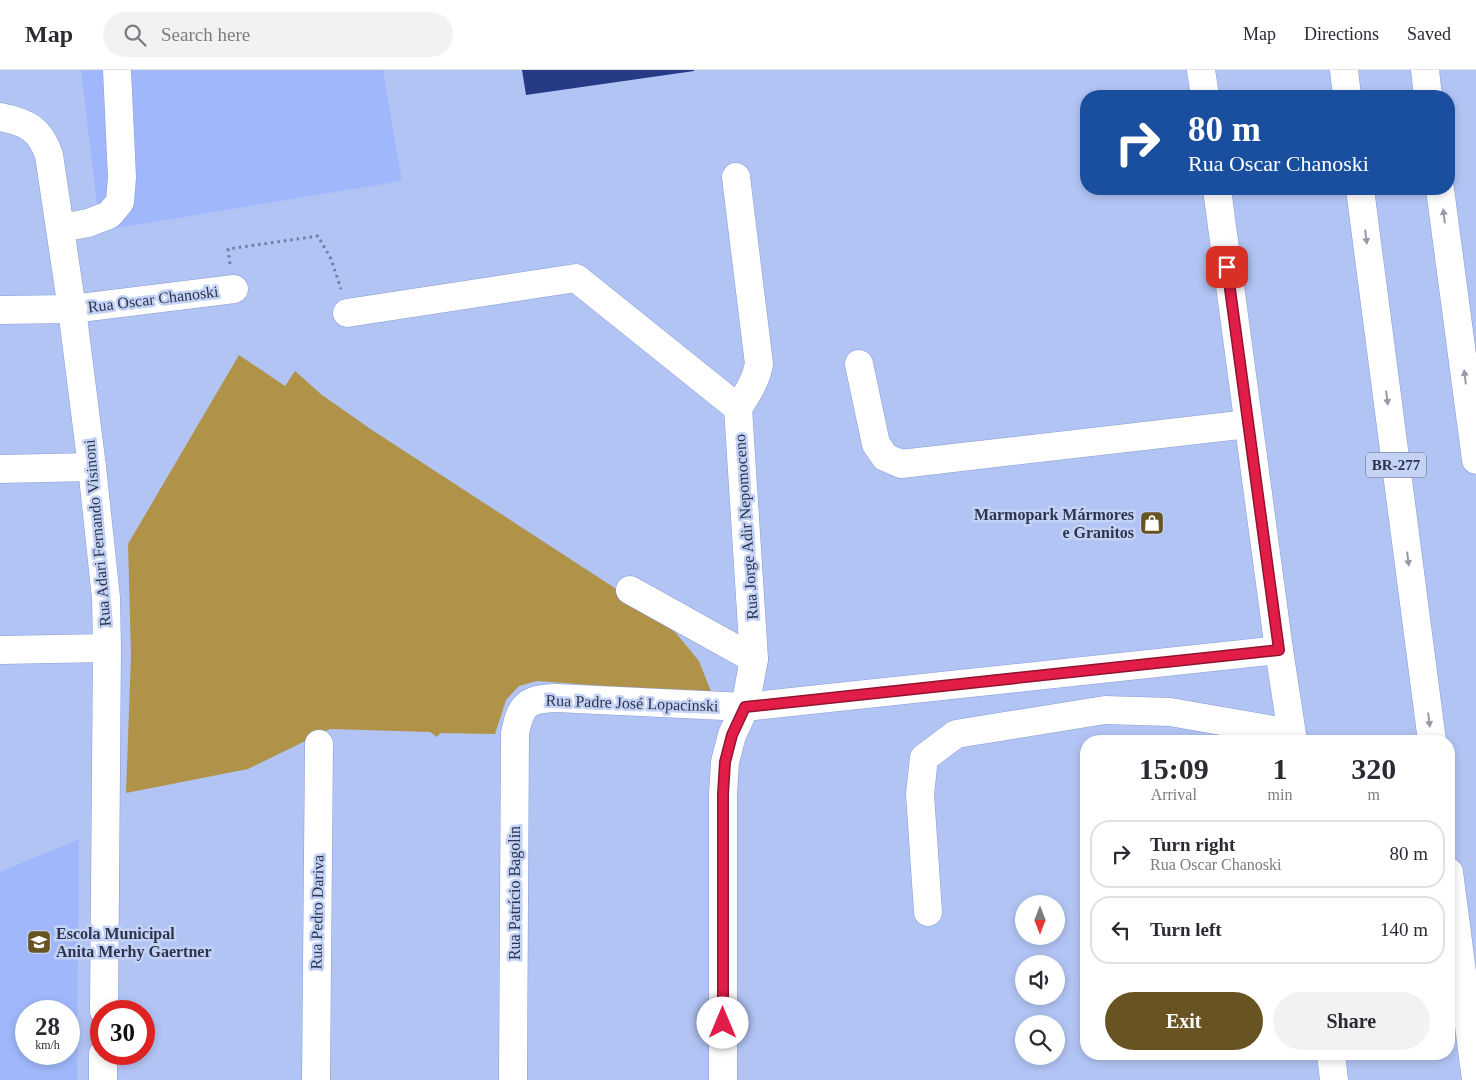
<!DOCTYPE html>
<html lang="en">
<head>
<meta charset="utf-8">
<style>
	body { margin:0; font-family:Georgia,serif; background:#f2f2f3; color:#2b2b33; height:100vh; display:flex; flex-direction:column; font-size:19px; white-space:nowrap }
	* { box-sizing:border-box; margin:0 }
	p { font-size:16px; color:#7c7c81 }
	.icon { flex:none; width:28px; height:28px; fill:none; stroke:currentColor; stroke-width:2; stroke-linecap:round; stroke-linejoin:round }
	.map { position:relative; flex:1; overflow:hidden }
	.details { position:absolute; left:1080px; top:665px; width:375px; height:325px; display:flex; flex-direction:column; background:#fff; border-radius:20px; box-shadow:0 2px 8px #0003 }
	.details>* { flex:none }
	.banner { position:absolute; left:1080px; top:20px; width:375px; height:105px; border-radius:20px; box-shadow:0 2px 8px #0003; background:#1a4fa0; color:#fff; overflow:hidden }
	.needle { width:32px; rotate:180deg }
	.tools { position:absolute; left:1015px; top:825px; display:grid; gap:10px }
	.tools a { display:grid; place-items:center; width:50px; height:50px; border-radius:50%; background:#fff; box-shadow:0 2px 8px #0003; font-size:25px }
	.speed { position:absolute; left:15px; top:930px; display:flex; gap:10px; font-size:25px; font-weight:700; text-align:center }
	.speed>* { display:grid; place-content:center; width:65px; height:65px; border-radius:50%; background:#fff; box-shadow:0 2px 8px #0003; line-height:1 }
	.speed small { font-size:12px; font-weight:400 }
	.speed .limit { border:8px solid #d22; background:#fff; color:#111 }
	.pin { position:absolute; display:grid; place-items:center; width:42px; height:42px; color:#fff; margin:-21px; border-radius:10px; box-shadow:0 2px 8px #0006 }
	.me { position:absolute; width:55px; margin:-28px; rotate:0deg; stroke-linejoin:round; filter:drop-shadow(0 0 4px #0008) }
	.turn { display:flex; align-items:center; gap:18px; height:105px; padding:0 25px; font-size:22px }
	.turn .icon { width:65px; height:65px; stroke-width:2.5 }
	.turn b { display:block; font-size:35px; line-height:42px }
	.eta { display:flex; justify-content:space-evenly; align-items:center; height:85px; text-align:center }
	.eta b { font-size:30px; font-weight:700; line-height:35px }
	.button { display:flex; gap:10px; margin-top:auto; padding:10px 25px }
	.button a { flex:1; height:58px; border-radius:30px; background:#675422; color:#fff; font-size:20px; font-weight:700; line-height:58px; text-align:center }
	.button a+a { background:#f2f2f3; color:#2b2b33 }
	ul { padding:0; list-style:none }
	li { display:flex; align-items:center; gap:15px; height:68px; margin:0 10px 8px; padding:0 15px; border:2px solid #e1e1e2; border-radius:20px }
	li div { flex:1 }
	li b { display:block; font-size:19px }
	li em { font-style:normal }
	header { display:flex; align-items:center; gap:30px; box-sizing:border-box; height:70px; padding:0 25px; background:#fff; border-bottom:1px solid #e1e1e2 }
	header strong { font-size:24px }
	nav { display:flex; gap:28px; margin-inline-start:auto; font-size:18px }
	.search { width:350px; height:45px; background:#f2f2f3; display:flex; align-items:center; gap:12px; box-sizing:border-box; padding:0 18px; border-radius:28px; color:#7c7c81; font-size:19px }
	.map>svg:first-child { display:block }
	.built { fill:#a0b8fb; fill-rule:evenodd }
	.green { fill:#b09349 }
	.building { fill:#273a85 }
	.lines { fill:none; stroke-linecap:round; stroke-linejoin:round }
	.minor-casing { stroke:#889cd6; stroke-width:29 }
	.major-casing { stroke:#889cd6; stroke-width:29 }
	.highway-casing { stroke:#889cd6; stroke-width:29 }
	.path { stroke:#717ea3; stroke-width:3; stroke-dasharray:2.5 4; stroke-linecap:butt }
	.minor { stroke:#fff; stroke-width:28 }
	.major { stroke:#fff; stroke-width:28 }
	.highway { stroke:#fff; stroke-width:28 }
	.oneway { fill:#969aa6 }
	.route-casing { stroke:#92132f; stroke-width:12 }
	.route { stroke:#e11d48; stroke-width:9 }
	.labels { text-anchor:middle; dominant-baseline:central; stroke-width:5; stroke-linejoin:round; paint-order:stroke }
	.shield { fill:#c4d2f6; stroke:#5a6480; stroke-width:1 }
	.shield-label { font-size:15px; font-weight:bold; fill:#2d354d }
	.street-label { font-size:16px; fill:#2d354d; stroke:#c4d2f6 }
	.poi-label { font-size:16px; font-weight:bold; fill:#2d354d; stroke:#c4d2f6; text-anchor:end }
</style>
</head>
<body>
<header>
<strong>Map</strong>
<div class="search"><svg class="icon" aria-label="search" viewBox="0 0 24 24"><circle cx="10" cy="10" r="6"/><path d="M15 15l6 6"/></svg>Search here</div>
<nav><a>Map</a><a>Directions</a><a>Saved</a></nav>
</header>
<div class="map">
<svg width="1476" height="1010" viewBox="0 0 1476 1010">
	<rect width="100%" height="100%" fill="#b2c4f4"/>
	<!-- built -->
	<g class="built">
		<path d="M81,0h302l19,111 -302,50z"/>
		<path d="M79,769l-2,241h-77v-208zM26,941h43v43h-43z"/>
	</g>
	<!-- green -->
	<path class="green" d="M239,285l46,31 10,-15 27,24 50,35 275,179 28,23 24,29 13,33 -175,-13 -18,5 -13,14 -11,34 -55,-1 -3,4 -7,-5 -100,-3 -82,40 -122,24 5,-138 -3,-111z"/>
	<!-- building -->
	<path class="building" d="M522,0h172v1l-168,24z"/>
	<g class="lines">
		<defs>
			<g id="minor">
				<path d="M0,47c27,5 40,12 49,38l23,154 20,158 14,131 1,50 -3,363"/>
				<path d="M736,107l23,187c-3,17 -12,30 -21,44"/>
				<path d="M61,158l27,-5 21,-8 11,-13 2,-25 -5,-107"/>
				<path d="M0,240l72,-1 162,-20"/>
				<path d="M347,243l229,-35 162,130 16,251 -9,48 -13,28 -7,27 -2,32v286"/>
				<path d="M859,294l17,80 9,13 16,7 347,-40"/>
				<path d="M0,399l92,-2"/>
				<path d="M630,520l124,69"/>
				<path d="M0,580l107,-2"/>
				<path d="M928,842l-8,-118 4,-36 32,-24 149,-24 65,2 121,21"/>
				<path d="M103,1010v-26"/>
				<path d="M316,1010l3,-336"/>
				<path d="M513,1010l2,-347c6,-28 11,-34 41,-35l189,9 534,-57"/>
			</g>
			<g id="major">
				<path d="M1201,0l4,26"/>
				<path d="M1217,119l62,461 14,91"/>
				<path d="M1331,984l3,26"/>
			</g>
			<g id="highway">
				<path d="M1344,0l3,26"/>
				<path d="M1425,0l3,26"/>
				<path d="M1360,119l72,552"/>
				<path d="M1440,119l36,271"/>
				<path d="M1449,802l27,208"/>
			</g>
		</defs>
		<!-- minor casing -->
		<use href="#minor" class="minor-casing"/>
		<!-- major casing -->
		<use href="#major" class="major-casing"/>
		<!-- highway casing -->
		<use href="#highway" class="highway-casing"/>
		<!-- path -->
		<path class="path" d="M230,194l-2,-15 90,-13 13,23 10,30"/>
		<!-- minor -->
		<use href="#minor" class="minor"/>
		<!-- major -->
		<use href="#major" class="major"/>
		<!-- highway -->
		<use href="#highway" class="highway"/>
	</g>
	<!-- one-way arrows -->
	<defs><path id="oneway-solid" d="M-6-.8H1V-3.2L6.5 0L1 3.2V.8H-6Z" transform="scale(1.25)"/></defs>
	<g class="oneway">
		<use href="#oneway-solid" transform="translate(1444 146) rotate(-97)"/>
		<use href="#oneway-solid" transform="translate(1366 167) rotate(83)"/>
		<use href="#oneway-solid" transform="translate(1465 307) rotate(-97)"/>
		<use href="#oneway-solid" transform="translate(1387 328) rotate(83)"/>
		<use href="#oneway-solid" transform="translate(1408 489) rotate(83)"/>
		<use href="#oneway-solid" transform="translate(1429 650) rotate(83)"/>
	</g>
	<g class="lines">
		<defs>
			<path id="route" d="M723,953v-229l2,-32 7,-27 13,-28 534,-57 -52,-383"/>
		</defs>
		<!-- route casing -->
		<use href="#route" class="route-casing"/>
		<!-- route -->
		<use href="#route" class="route"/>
	</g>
	<!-- icons -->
	<defs>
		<symbol id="shop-square" viewBox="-11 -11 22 22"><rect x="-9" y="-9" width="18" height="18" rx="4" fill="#675422" stroke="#c4d2f6"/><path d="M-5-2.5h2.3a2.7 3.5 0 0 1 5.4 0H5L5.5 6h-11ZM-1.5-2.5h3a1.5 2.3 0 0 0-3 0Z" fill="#fff"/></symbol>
		<symbol id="school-square" viewBox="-11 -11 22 22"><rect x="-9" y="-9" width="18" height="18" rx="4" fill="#675422" stroke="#c4d2f6"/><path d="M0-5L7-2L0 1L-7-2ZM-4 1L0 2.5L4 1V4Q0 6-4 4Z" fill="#fff"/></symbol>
	</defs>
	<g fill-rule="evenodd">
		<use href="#shop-square" x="1138" y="439" width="28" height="28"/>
		<use href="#school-square" x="25" y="858" width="28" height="28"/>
	</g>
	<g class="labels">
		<!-- shield labels -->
		<rect class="shield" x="1366" y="382.5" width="60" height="25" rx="4"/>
		<g class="shield-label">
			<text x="1396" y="395">BR-277</text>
		</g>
		<!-- street labels -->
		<g class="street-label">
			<text transform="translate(153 229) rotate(-7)">Rua Oscar Chanoski</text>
			<text transform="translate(746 457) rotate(-94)">Rua Jorge Adir Nepomoceno</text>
			<text transform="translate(97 463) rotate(-95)">Rua Adari Fernando Visinoni</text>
			<text transform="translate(632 633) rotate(2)">Rua Padre José Lopacinski</text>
			<text transform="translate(514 823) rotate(-90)">Rua Patrício Bagolin</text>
			<text transform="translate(317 842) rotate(-89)">Rua Pedro Dariva</text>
		</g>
		<!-- poi labels -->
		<g class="poi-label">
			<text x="1134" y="444">Marmopark Mármores<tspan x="1134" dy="18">e Granitos</tspan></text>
			<text x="56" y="863" text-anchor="start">Escola Municipal<tspan x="56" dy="18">Anita Merhy Gaertner</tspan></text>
		</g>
	</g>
</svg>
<div class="tools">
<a><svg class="needle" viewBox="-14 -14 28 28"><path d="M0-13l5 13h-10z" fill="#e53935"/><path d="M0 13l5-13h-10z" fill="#7c7c81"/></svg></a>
<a><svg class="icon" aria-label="sound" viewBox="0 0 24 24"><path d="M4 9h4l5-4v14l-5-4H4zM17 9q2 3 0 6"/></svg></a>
<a><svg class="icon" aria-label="search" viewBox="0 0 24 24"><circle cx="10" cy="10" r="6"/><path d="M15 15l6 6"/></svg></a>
</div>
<div class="speed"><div>28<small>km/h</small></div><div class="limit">30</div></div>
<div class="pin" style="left:1227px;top:197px;background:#d93025"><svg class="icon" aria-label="arrive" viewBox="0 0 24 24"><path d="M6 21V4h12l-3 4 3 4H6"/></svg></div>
<svg class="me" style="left:723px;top:953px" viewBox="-20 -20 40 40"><circle r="19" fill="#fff"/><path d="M0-13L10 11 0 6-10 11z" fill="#e11d48"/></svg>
<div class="banner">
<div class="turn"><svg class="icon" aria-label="right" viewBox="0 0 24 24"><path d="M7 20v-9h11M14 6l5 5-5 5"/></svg><div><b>80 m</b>Rua Oscar Chanoski</div></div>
</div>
<section class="details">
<div class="eta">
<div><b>15:09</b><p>Arrival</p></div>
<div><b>1</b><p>min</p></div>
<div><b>320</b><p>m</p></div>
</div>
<ul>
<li><svg class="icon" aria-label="right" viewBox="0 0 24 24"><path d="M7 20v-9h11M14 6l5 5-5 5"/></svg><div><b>Turn right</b><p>Rua Oscar Chanoski</p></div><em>80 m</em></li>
<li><svg class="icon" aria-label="left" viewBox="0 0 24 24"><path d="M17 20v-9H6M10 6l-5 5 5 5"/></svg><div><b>Turn left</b></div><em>140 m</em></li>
</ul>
<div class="button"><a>Exit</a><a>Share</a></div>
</section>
</div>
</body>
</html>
